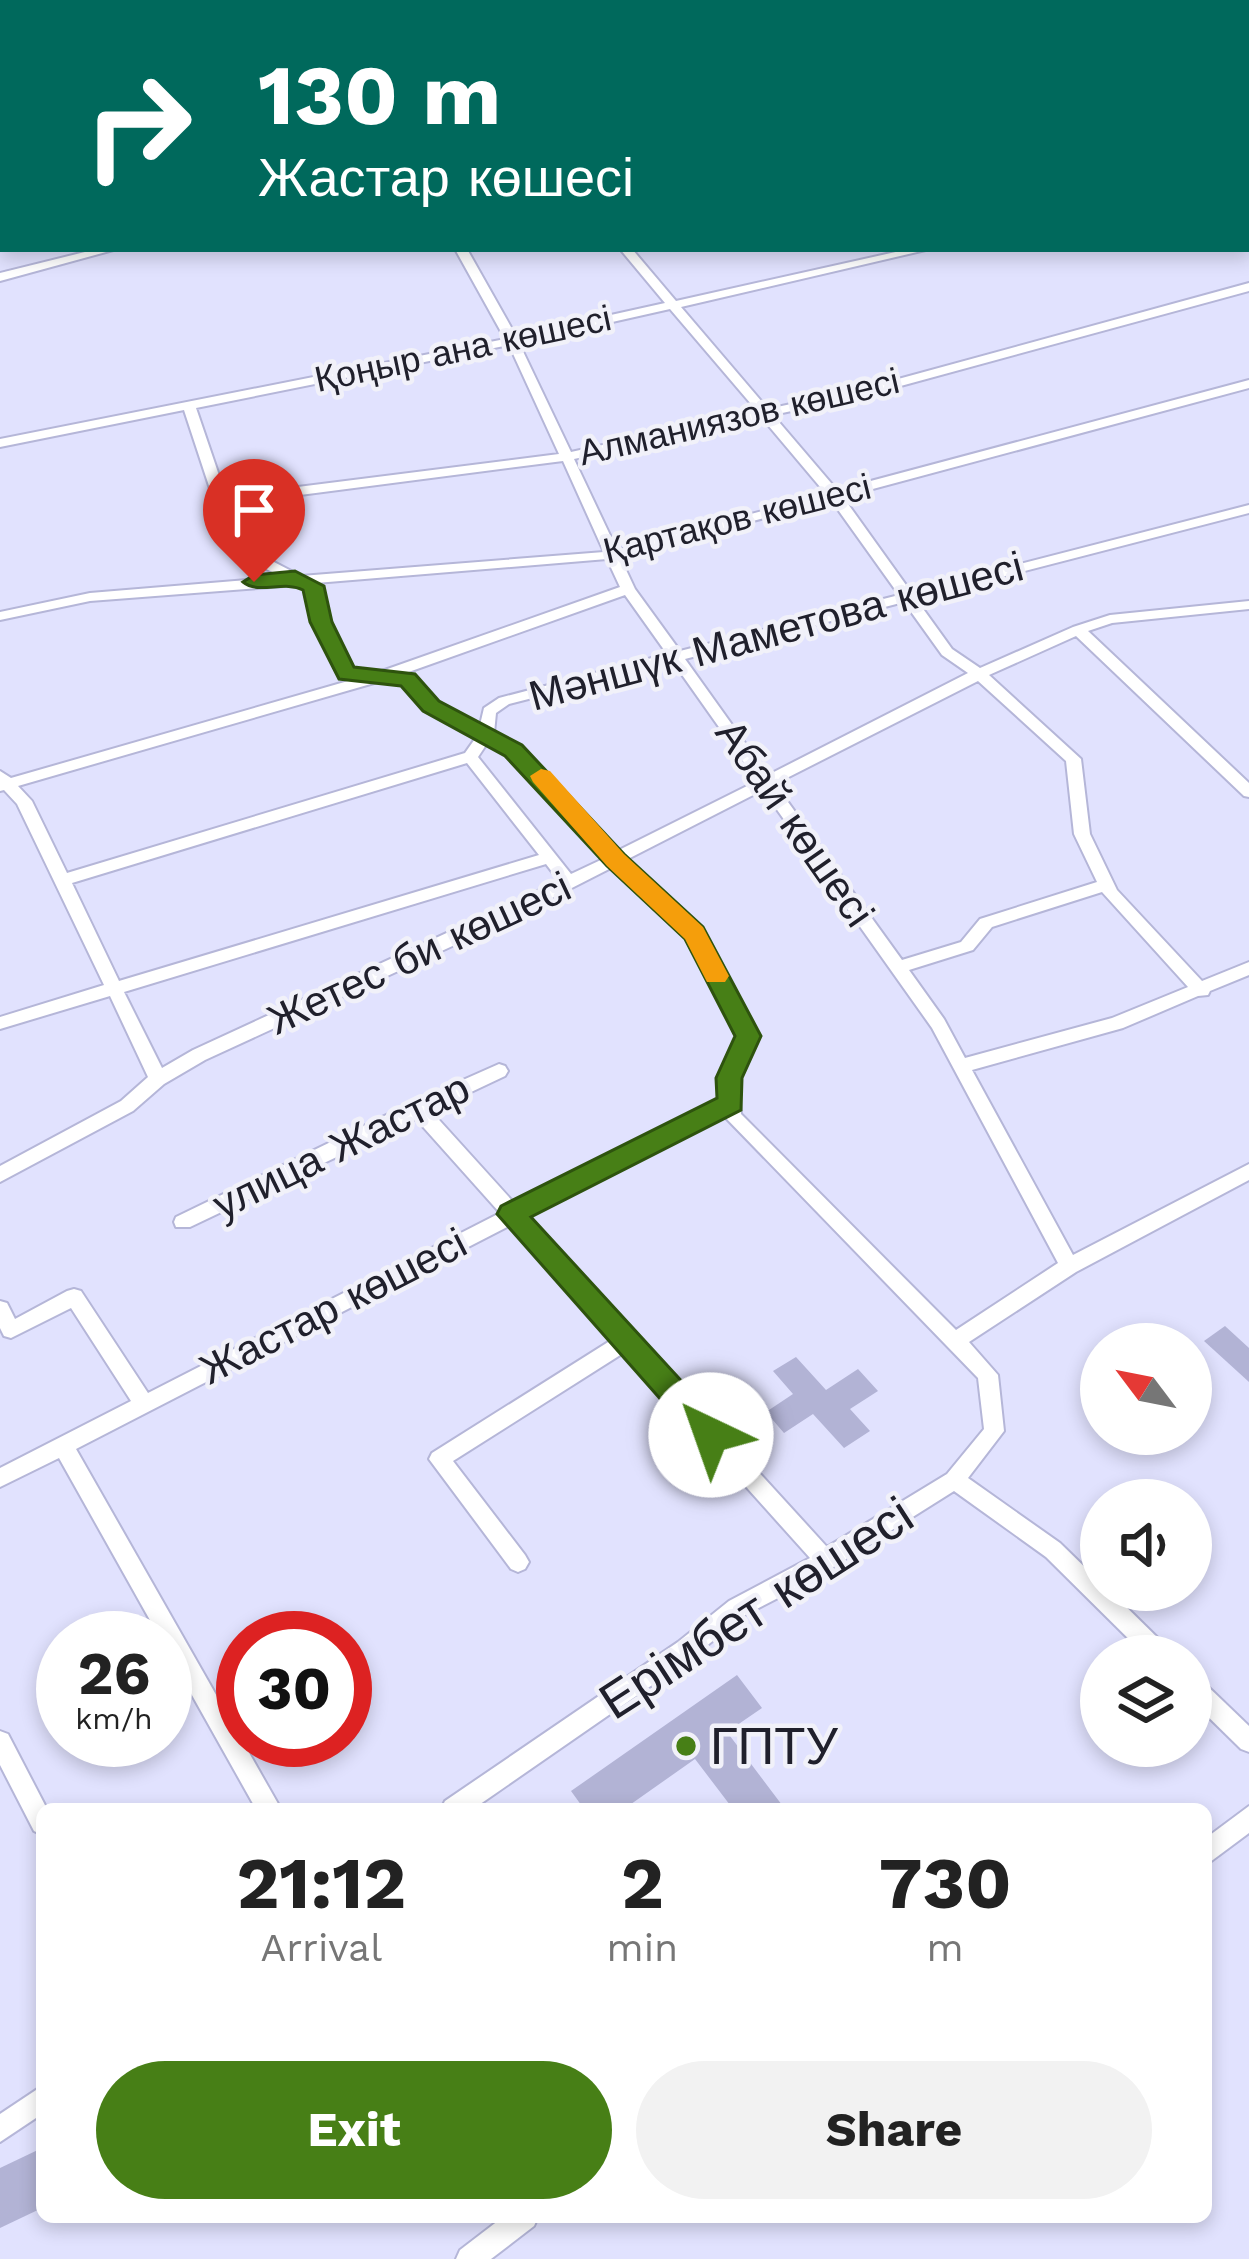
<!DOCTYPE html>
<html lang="en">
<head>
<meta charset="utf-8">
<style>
	body { margin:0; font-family:"Work Sans",sans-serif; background:#f2f2f2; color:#222; height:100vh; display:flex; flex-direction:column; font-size:45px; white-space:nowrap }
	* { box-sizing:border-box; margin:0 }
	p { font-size:39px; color:#767676 }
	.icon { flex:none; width:66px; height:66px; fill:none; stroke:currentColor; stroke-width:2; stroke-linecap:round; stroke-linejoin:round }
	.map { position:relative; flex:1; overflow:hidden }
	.side { position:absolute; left:36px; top:1803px; width:1176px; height:420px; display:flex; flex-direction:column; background:#fff; border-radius:18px; box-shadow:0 6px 18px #0003 }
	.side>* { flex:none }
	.guide { position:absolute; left:0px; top:0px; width:1251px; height:252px; box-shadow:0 6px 18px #0003; background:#00695c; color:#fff; overflow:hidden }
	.needle { width:78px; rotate:302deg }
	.tools { position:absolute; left:1080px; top:1323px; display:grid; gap:24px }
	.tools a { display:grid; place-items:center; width:132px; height:132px; border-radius:50%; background:#fff; box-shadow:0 6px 18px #0003; font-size:60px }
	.speed { position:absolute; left:36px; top:1611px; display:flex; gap:24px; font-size:60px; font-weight:700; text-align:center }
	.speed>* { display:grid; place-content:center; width:156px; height:156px; border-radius:50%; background:#fff; box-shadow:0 6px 18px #0003; line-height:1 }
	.speed small { font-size:30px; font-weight:400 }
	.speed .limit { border:18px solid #d22; background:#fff; color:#111 }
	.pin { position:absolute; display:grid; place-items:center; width:102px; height:102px; color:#fff; margin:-123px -51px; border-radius:50% 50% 50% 0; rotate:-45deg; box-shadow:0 0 12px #0007 }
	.pin .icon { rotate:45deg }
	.me { position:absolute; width:132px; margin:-66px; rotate:318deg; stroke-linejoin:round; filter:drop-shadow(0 0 9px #0008) }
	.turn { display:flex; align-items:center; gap:42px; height:252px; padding:0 60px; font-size:54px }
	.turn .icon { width:156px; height:156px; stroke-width:2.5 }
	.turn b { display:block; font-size:84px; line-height:102px }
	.eta { display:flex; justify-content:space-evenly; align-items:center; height:204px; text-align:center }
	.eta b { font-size:72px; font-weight:700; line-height:84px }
	.action { display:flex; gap:24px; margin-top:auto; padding:24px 60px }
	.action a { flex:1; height:138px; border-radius:72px; background:#477f16; color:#fff; font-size:48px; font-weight:700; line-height:138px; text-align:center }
	.action a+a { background:#f2f2f2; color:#222 }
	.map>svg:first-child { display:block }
	.building { fill:#b2b3d5 }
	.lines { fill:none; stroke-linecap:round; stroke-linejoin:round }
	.street-casing { stroke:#b5b6d8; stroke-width:4 }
	.street { fill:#fff; fill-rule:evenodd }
	.route { fill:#477f16; stroke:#2e530e; stroke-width:3 }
	.slow { fill:#f59e0b }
	.poi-dot { fill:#477f16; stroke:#f1f1f9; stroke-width:4.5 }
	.labels { text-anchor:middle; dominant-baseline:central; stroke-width:9; stroke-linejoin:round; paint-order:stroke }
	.far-street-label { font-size:36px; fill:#20202c; stroke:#f1f1f9 }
	.street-label { font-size:42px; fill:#20202c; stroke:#f1f1f9 }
	.near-street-label { font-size:51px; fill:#20202c; stroke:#f1f1f9 }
	.near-poi-label { font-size:51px; fill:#20202c; stroke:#f1f1f9; text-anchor:start }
</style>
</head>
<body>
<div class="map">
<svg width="1249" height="2259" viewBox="0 0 1249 2259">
	<rect width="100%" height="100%" fill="#e1e2fe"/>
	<!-- building -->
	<g class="building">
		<path d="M1225,1326l24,22v34l-45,-41z"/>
		<path d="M796,1357l30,33 32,-21 20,22 -28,18 20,22 -26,17 -31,-34 -29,19 -18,-21 27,-18 -20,-23z"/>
		<path d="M737,1675l25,33 -35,24 58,77h-52l-38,-50 -71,50h-40l-13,-18z"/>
		<path d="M42,2148v60l-42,20v-60z"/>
	</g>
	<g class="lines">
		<defs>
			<g id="street">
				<path d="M1069,0h16l-5,3h-16z"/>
				<rect x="1248" y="88" width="1" height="6"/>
				<rect x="1248" y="137" width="1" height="7"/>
				<path d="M1249,178v7h-1v-7z"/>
				<rect x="1248" y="215" width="1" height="7"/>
				<path d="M97,249h20l-117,32v-8z"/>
				<path d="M455,249h12l49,87 149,-33 -45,-54h12l44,52 233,-52h21l-249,58 87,102 101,-22 380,-104v8l-374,102 -102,22 64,75 412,-110v8l-406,109 68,95 338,-87v8l-333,86 36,50 28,19 93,-41 37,-12 139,-14v8l-137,14 -24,8 161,152v14l-5,-1 -168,-160 -87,39 92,84 9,75 27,56 85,91 47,-19v13l-39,16 -2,4 -10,1 -75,32 -151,42 101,185 176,-91v16l-173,92 -107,70 29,33 6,56 -36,47 92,65 41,40v7h8l60,59 3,7h-26l-100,-99 -92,-66 -143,90 -66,34 -51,41 -221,153h-32l4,-8 233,-159 51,-41 81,-43 -185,-206 -172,109 72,94 4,7 -4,7 -7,3 -7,-3 -82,-110 3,-6 181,-114 -102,-114 -435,224 205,360h-25l-91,-162v-9h-5l-101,-180 -59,29v-19l131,-67 -60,-93 -60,30 -7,-2 -4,-8v-27l7,2 8,16 52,-28 7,-2 7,2 67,102 352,-180 -84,-94 -226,108h-14l-2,-5 2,-5 235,-114 88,-39 6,2 3,5 -3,5 -74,35 85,94 206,-105 -2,-22 19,-42 -51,-98 -75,-71 -100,51 -308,142 -41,24 -31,27 -133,71v-16l121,-65 27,-24 -38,-81 -110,33v-12l104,-32 -87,-181 -13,-14 -4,1v-20l11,7 344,-99 -14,-2 -2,-3 -25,-52 -7,-33 -10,-4 -207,16 -90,19v-8l90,-19 193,-16 -21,-10 -48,-66 -30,-91 -184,37v-8l505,-100zM670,309l87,102 -186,41 -52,-109zM509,345l50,109 -333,42 -30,-88zM762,418l64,76 -209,56 -43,-91zM563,461l41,91 -303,24 -29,-15 -42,-57zM831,500l68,95 -219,56 -45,-62 -15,-32zM607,559l13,28 -241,85 -28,-2 -23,-48 -8,-35 -4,-4zM625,595l42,59 -168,44 -15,10 -4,17 -44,-22 -24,-27 -9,-2zM904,602l38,53 26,18 -200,102 -83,-116zM673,662l84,119 -140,70c-38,-42 -73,-91 -123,-118l2,-20 13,-9zM381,681l22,2 23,26 51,27 -12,17 -398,120 -35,-72 -14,-15zM978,681l88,80 8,73 23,48 -117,37 -19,23 -59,18 -127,-176zM488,742c48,26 81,75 117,116l-34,16 -93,-117zM467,763l72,92 -420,126 -47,-98zM763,790l169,238 126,235 -102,67 -215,-216 -3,-36 19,-42 -57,-106 -74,-70zM546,864l13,17 -366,169 -31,18 -38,-76zM1102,892l86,95 -76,31 -147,40 -21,-39 -35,-49 64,-20 19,-23zM723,1115l255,263 6,51 -37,45 -120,73 -301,-330z"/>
				<path d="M1191,1674l8,4 50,48v26l-8,-3 -50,-49z"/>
				<path d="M0,1731l8,3 39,75h-5v26l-8,-4 -34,-66z"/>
				<path d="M1249,1806v27l-43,32v-27z"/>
				<path d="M42,2086v28l-42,28v-28z"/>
				<path d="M503,2217h35l-4,9 -43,33h-35l4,-9z"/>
			</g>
		</defs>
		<!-- street casing -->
		<use href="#street" class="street-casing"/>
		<!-- street -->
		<use href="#street" class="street"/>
	</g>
	<!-- route -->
	<path class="route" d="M295,571l29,15 8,36 22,45 61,7 24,27 83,44 102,109 79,73 58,109 -19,42 -1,32 -210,107 191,208 5,10 -5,9 -11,4 -11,-4 -203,-230 4,-8 216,-108 -1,-20 19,-42 -50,-97 -78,-73 -102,-110 -82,-45 -22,-25 -62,-7 -29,-57 -7,-32c-19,-10 -44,5 -60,-8l11,-7z"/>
	<!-- slow -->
	<path class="slow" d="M541,769l9,2 74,83 79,73 26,49 -4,6h-18l-22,-43 -78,-73 -74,-84 -3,-6z"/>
	<!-- markers -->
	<circle class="poi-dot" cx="686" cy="1746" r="12"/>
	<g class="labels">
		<!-- far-street labels -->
		<g class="far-street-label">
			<text transform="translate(463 349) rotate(-12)">Қоңыр ана көшесі</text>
			<text transform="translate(739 417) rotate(-13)">Алманиязов көшесі</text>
			<text transform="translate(737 519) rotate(-14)">Қартақов көшесі</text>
		</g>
		<!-- street labels -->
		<g class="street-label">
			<text transform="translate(776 631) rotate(-15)">Мәншүк Маметова көшесі</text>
			<text transform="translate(795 823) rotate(55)">Абай көшесі</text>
			<text transform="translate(419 953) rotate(-25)">Жетес би көшесі</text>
			<text transform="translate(341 1146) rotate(-26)">улица Жастар</text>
			<text transform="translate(333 1306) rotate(-27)">Жастар көшесі</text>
		</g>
		<!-- near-street labels -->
		<g class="near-street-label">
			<text transform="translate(756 1608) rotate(-33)">Ерімбет көшесі</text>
		</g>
		<!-- near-poi labels -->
		<g class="near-poi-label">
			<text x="710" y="1746">ГПТУ</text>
		</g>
	</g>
</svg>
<div class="tools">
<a><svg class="needle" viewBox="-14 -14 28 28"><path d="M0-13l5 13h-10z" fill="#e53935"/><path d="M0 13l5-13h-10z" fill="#767676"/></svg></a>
<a><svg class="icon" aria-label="sound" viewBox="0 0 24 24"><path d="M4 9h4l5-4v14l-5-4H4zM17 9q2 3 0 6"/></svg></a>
<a><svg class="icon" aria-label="layers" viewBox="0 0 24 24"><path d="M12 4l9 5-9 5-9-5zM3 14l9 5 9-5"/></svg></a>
</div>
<div class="speed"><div>26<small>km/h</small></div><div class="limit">30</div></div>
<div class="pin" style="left:254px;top:582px;background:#d93025"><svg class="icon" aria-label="arrive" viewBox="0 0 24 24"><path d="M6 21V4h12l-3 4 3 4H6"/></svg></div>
<svg class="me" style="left:711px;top:1435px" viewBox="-20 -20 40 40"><circle r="19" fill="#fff"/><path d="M0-13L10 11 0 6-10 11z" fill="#477f16"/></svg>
<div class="guide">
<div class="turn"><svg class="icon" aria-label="right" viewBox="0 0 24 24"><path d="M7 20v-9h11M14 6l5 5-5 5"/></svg><div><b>130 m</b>Жастар көшесі</div></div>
</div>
<section class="side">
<div class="eta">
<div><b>21:12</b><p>Arrival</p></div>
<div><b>2</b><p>min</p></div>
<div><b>730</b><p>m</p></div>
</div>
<div class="action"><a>Exit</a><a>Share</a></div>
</section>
</div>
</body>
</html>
